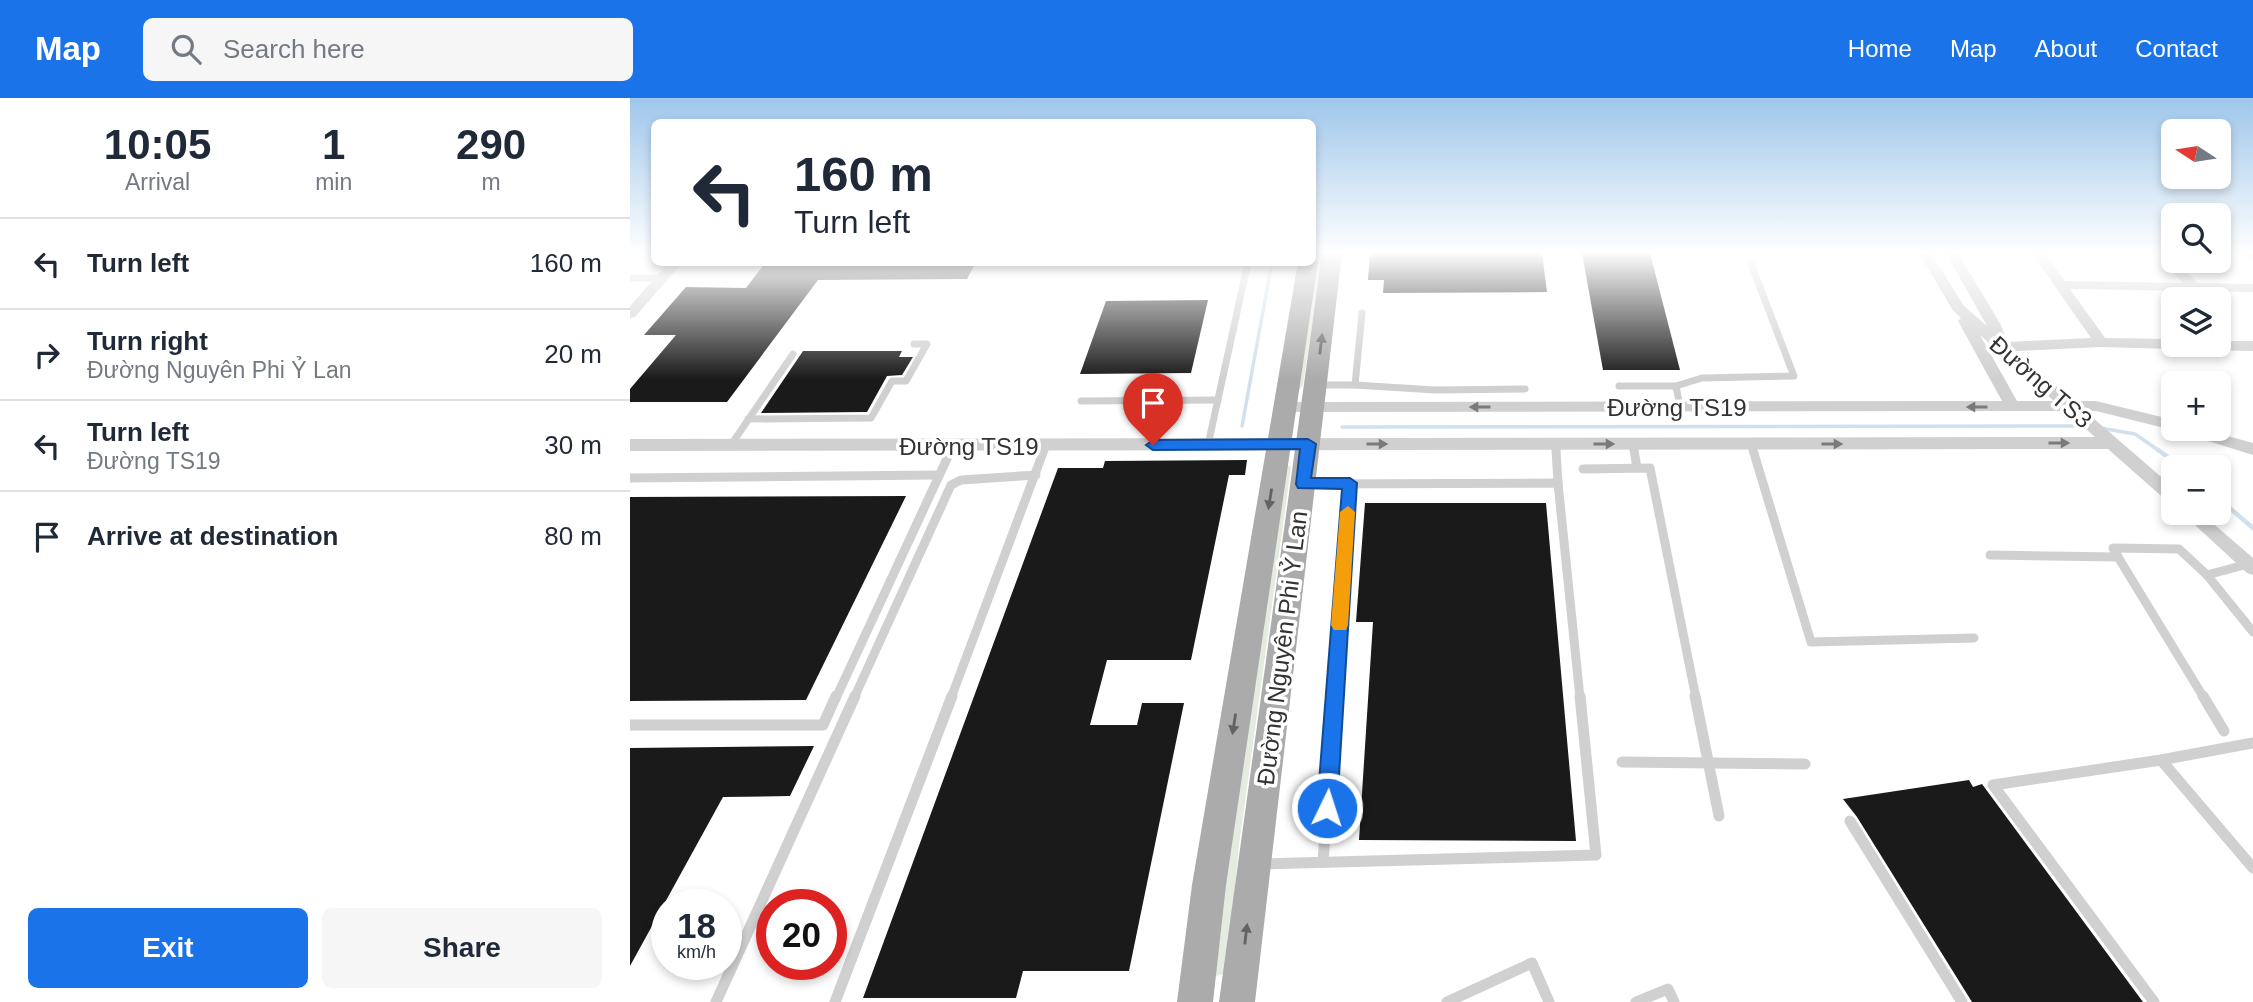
<!DOCTYPE html>
<html lang="en">
<head>
<meta charset="utf-8">
<style>
	body { margin:0; font-family:Arial,sans-serif; background:#f6f6f7; color:#1f2937; height:100vh; display:flex; flex-direction:column; font-size:26px; white-space:nowrap }
	* { box-sizing:border-box; margin:0 }
	p { font-size:23px; color:#747a83 }
	.icon { flex:none; width:38px; height:38px; fill:none; stroke:currentColor; stroke-width:2; stroke-linecap:round; stroke-linejoin:round }
	.map { position:relative; flex:1; overflow:hidden }
	.details { display:flex; flex-direction:column; background:#fff; width:630px }
	.details>* { flex:none }
	.top-card { position:absolute; left:21px; top:21px; width:665px; height:147px; border-radius:10px; box-shadow:0 4px 10px #0003; background:#fff; color:#1f2937; overflow:hidden }
	.needle { width:46px; rotate:282deg }
	.fabs { position:absolute; left:1531px; top:21px; display:grid; gap:14px }
	.fabs a { display:grid; place-items:center; width:70px; height:70px; border-radius:10px; background:#fff; box-shadow:0 4px 10px #0003; font-size:35px }
	.speed { position:absolute; left:21px; top:791px; display:flex; gap:14px; font-size:35px; font-weight:700; text-align:center }
	.speed>* { display:grid; place-content:center; width:91px; height:91px; border-radius:50%; background:#fff; box-shadow:0 4px 10px #0003; line-height:1 }
	.speed small { font-size:18px; font-weight:400 }
	.speed .limit { border:10px solid #d22; background:#fff; color:#111 }
	.pin { position:absolute; display:grid; place-items:center; width:60px; height:60px; color:#fff; margin:-72px -30px; border-radius:50% 50% 50% 0; rotate:-45deg; box-shadow:0 0 7px #0007 }
	.pin .icon { rotate:45deg }
	.me { position:absolute; width:77px; margin:-38px; rotate:4deg; stroke-linejoin:round; filter:drop-shadow(0 0 5px #0008) }
	.turn { display:flex; align-items:center; gap:24px; height:147px; padding:0 28px; font-size:32px }
	.turn .icon { width:91px; height:91px; stroke-width:2.5 }
	.turn b { display:block; font-size:49px; line-height:60px }
	.eta { display:flex; justify-content:space-evenly; align-items:center; height:119px; text-align:center }
	.eta b { font-size:42px; font-weight:700; line-height:49px }
	.cta { display:flex; gap:14px; margin-top:auto; padding:14px 28px }
	.cta a { flex:1; height:80px; border-radius:10px; background:#1a73e8; color:#fff; font-size:28px; font-weight:700; line-height:80px; text-align:center }
	.cta a+a { background:#f6f6f7; color:#1f2937 }
	ul { padding:0; list-style:none }
	li { display:flex; align-items:center; gap:21px; height:91px; padding:0 28px; border-top:2px solid #e0e1e3 }
	li div { flex:1 }
	li b { display:block; font-size:26px }
	li em { font-style:normal }
	header { display:flex; align-items:center; gap:42px; box-sizing:border-box; height:98px; padding:0 35px; background:#1a73e8; color:#fff }
	header strong { font-size:33px }
	nav { display:flex; gap:38px; margin-inline-start:auto; font-size:24px }
	.search { width:490px; height:63px; background:#f6f6f7; display:flex; align-items:center; gap:18px; box-sizing:border-box; padding:0 24px; border-radius:10px; color:#747a83; font-size:26px }
	main { display:flex; flex:1; min-height:0 }
	.map>svg:first-child { display:block }
	.green { fill:#e5ebdf }
	.lines { fill:none; stroke-linecap:round; stroke-linejoin:round }
	.stream-far1 { stroke:#d0e0ec; stroke-width:3.5 }
	.stream { stroke:#d0e0ec; stroke-width:4.5 }
	.building { fill:#1a1a1a }
	.lane-far2 { stroke:#d0d0d0; stroke-width:7 }
	.lane-far1 { stroke:#d0d0d0; stroke-width:9 }
	.lane { stroke:#d0d0d0; stroke-width:11 }
	.street { fill:#d0d0d0; fill-rule:evenodd }
	.primary { fill:#ababab; fill-rule:evenodd }
	.oneway { fill:#636363 }
	.oneway2 { fill:#7a7a7a }
	.route { fill:#1a73e8; stroke:#114b97; stroke-width:2 }
	.slow { fill:#f59e0b }
	.labels { text-anchor:middle; dominant-baseline:central; stroke-width:7; stroke-linejoin:round; paint-order:stroke }
	.street-label { font-size:24px; fill:#333; stroke:#fff }
</style>
</head>
<body>
<header>
<strong>Map</strong>
<div class="search"><svg class="icon" aria-label="search" viewBox="0 0 24 24"><circle cx="10" cy="10" r="6"/><path d="M15 15l6 6"/></svg>Search here</div>
<nav><a>Home</a><a>Map</a><a>About</a><a>Contact</a></nav>
</header>
<main>
<section class="details">
<div class="eta">
<div><b>10:05</b><p>Arrival</p></div>
<div><b>1</b><p>min</p></div>
<div><b>290</b><p>m</p></div>
</div>
<ul>
<li><svg class="icon" aria-label="left" viewBox="0 0 24 24"><path d="M17 20v-9H6M10 6l-5 5 5 5"/></svg><div><b>Turn left</b></div><em>160 m</em></li>
<li><svg class="icon" aria-label="right" viewBox="0 0 24 24"><path d="M7 20v-9h11M14 6l5 5-5 5"/></svg><div><b>Turn right</b><p>Đường Nguyên Phi Ỷ Lan</p></div><em>20 m</em></li>
<li><svg class="icon" aria-label="left" viewBox="0 0 24 24"><path d="M17 20v-9H6M10 6l-5 5 5 5"/></svg><div><b>Turn left</b><p>Đường TS19</p></div><em>30 m</em></li>
<li><svg class="icon" aria-label="arrive" viewBox="0 0 24 24"><path d="M6 21V4h12l-3 4 3 4H6"/></svg><div><b>Arrive at destination</b></div><em>80 m</em></li>
</ul>
<div class="cta"><a>Exit</a><a>Share</a></div>
</section>
<div class="map">
<svg width="1623" height="904" viewBox="0 0 1623 904">
	<rect width="100%" height="100%" fill="#fff"/>
	<!-- green -->
	<g class="green">
		<path d="M686,155h7l-20,132 -3,4h-3z"/>
		<path d="M656,367l5,2 -52,378 -11,118 -2,10 -9,3 -3,-3v-12z"/>
	</g>
	<g class="lines">
		<!-- stream-far1 -->
		<g class="stream-far1">
			<path d="M612,328l30,-164"/>
			<path d="M712,329l746,-1"/>
			<path d="M1470,330l35,6 26,18"/>
		</g>
		<!-- stream -->
		<g class="stream">
			<path d="M1528,352l24,17"/>
			<path d="M1589,401l34,29"/>
		</g>
	</g>
	<!-- building -->
	<g class="building">
		<path d="M740,155h172l5,39 -164,1 1,-13h-16z"/>
		<path d="M952,155h68l30,117h-77z"/>
		<path d="M136,164h210l-9,17 -149,1 -91,122h-97v-13l46,-54h-32l42,-48 60,1z"/>
		<path d="M578,202l-17,73 -111,1 26,-73z"/>
		<path d="M173,253h99l-3,6h14l-11,18 -15,1 -20,36 -106,1z"/>
		<path d="M617,362l-2,15h-16l-38,185h-84l-17,65h47l5,-22h42l-55,268h-106l-7,27h-153l195,-530h45l2,-7z"/>
		<path d="M276,398l-100,204 -176,1v-204z"/>
		<path d="M735,405h181l30,338 -217,-1 14,-218h-17z"/>
		<path d="M184,648l-24,50 -67,1 -93,169v-218z"/>
		<path d="M1339,682l4,7 9,-3 161,218h-171l-115,-185 -14,-18z"/>
	</g>
	<g class="lines">
		<!-- lane-far2 -->
		<g class="lane-far2">
			<path d="M0,180h33"/>
			<path d="M687,287h38l7,-72"/>
			<path d="M725,287l80,5 90,-1"/>
			<path d="M989,288h57l4,21"/>
			<path d="M1046,288l26,-8 92,-2 -43,-112"/>
			<path d="M451,303l137,-1"/>
			<path d="M118,321l123,-1 21,-37h14l21,-37h-13"/>
			<path d="M926,346v8"/>
			<path d="M1003,346l1,8"/>
			<path d="M1121,346l2,8"/>
			<path d="M101,347l62,-91"/>
			<path d="M578,347l40,-183"/>
			<path d="M320,354l3,-6"/>
			<path d="M413,354l2,-6"/>
		</g>
		<!-- lane-far1 -->
		<g class="lane-far1">
			<path d="M926,352l2,33"/>
			<path d="M1004,352l3,18"/>
			<path d="M1123,352l58,192 163,-4"/>
			<path d="M953,371l67,-1 46,230"/>
			<path d="M0,380l309,-3"/>
			<path d="M676,386l252,-1 22,215"/>
			<path d="M1360,457l128,2 86,141"/>
			<path d="M1488,459l-5,-9 66,1 28,26 41,-11"/>
			<path d="M1577,477l46,57"/>
			<path d="M206,600l115,-248"/>
			<path d="M224,600l97,-213 10,-5 75,-5"/>
			<path d="M321,600l93,-248"/>
			<path d="M705,600l15,-215"/>
		</g>
		<!-- lane -->
		<g class="lane">
			<path d="M1065,598l24,120"/>
			<path d="M1573,598l21,35"/>
			<path d="M0,627h193l13,-29"/>
			<path d="M1623,645l-92,17 92,108"/>
			<path d="M992,664l183,2"/>
			<path d="M1220,723l112,181"/>
			<path d="M693,764l12,-166"/>
			<path d="M630,766l336,-9 -16,-159"/>
			<path d="M86,904l139,-306"/>
			<path d="M205,904l117,-306"/>
			<path d="M817,904l85,-39 17,39"/>
			<path d="M1006,904l32,-13 6,13"/>
			<path d="M1524,904l-161,-217 168,-25"/>
		</g>
		<!-- street -->
		<g class="street">
			<path d="M1289,155h12l33,53 23,20 -41,-73h12l43,72 6,17 84,-4 -59,-85h12l21,28 117,2 -24,-30h13l3,8h4l19,22 56,1v8l-183,-3 35,49 69,1v6h7l-7,4 -73,-2 -85,4 57,50h23l78,19v9h28l51,14v12l-77,-24 -80,-20h-11l89,77v16l-6,-2 -60,-53 -1478,2v-12l1465,-2 -29,-26 -782,1 -8,-5 8,-5 718,-1 -44,-80 3,-3 -9,-9zM1350,237l74,66h-37z"/>
			<path d="M1614,155h9v6l-8,-3z"/>
			<path d="M39,164h14l-48,55 -5,1v-12z"/>
			<path d="M1589,243h34v10l-57,-1 -7,-5h30z"/>
			<path d="M1552,415h19l52,45v17l-6,-2z"/>
		</g>
		<!-- primary -->
		<g class="primary">
			<path d="M692,155h20l-87,749h-36z"/>
			<path d="M682,159l6,5 -92,623 -13,117h-36l15,-117 106,-623h14z"/>
		</g>
	</g>
	<!-- one-way arrows -->
	<defs><path id="oneway-solid" d="M-6-.8H1V-3.2L6.5 0L1 3.2V.8H-6Z" transform="scale(1.75)"/></defs>
	<g class="oneway">
		<use href="#oneway-solid" transform="translate(691 246) rotate(-83)"/>
		<use href="#oneway-solid" transform="translate(640 401) rotate(99)"/>
		<use href="#oneway-solid" transform="translate(604 626) rotate(99)"/>
		<use href="#oneway-solid" transform="translate(616 836) rotate(-83)"/>
	</g>
	<g class="oneway2">
		<use href="#oneway-solid" transform="translate(850 309) rotate(180)"/>
		<use href="#oneway-solid" transform="translate(1347 309) rotate(180)"/>
		<use href="#oneway-solid" transform="translate(1429 345)"/>
		<use href="#oneway-solid" transform="translate(747 346)"/>
		<use href="#oneway-solid" transform="translate(974 346)"/>
		<use href="#oneway-solid" transform="translate(1202 346)"/>
	</g>
	<!-- sky -->
	<linearGradient id="sky" x2="0" y2="1"><stop stop-color="#9ec6ea"/><stop offset="0.55" stop-color="#fff"/><stop offset="1" stop-color="#fff" stop-opacity="0"/></linearGradient>
	<rect width="1623" height="281" fill="url(#sky)"/>
	<!-- route -->
	<path class="route" d="M678,341l8,5 -5,34h39l7,5 -20,325 -3,7 -7,3 -7,-3 -3,-7 25,-319 -44,-1 -2,-4 4,-35 -147,1 -7,-5 7,-5z"/>
	<!-- slow -->
	<path class="slow" d="M718,408l7,6 -7,113 -2,5h-12l-3,-5 9,-113z"/>
	<g class="labels">
		<!-- street labels -->
		<g class="street-label">
			<text transform="translate(1411 284) rotate(41)">Đường TS3</text>
			<text x="1047" y="309">Đường TS19</text>
			<text x="339" y="348">Đường TS19</text>
			<text transform="translate(652 550) rotate(-83)">Đường Nguyên Phi Ỷ Lan</text>
		</g>
	</g>
</svg>
<div class="fabs">
<a><svg class="needle" viewBox="-14 -14 28 28"><path d="M0-13l5 13h-10z" fill="#e53935"/><path d="M0 13l5-13h-10z" fill="#747a83"/></svg></a>
<a><svg class="icon" aria-label="search" viewBox="0 0 24 24"><circle cx="10" cy="10" r="6"/><path d="M15 15l6 6"/></svg></a>
<a><svg class="icon" aria-label="layers" viewBox="0 0 24 24"><path d="M12 4l9 5-9 5-9-5zM3 14l9 5 9-5"/></svg></a>
<a>+</a>
<a>−</a>
</div>
<div class="speed"><div>18<small>km/h</small></div><div class="limit">20</div></div>
<div class="pin" style="left:523px;top:347px;background:#d93025"><svg class="icon" aria-label="arrive" viewBox="0 0 24 24"><path d="M6 21V4h12l-3 4 3 4H6"/></svg></div>
<svg class="me" style="left:697px;top:710px" viewBox="-20 -20 40 40"><circle r="17" fill="#1a73e8" stroke="#fff" stroke-width="3"/><path d="M0-11L8 9 0 5-8 9z" fill="#fff"/></svg>
<div class="top-card">
<div class="turn"><svg class="icon" aria-label="left" viewBox="0 0 24 24"><path d="M17 20v-9H6M10 6l-5 5 5 5"/></svg><div><b>160 m</b>Turn left</div></div>
</div>
</div>
</main>
</body>
</html>
